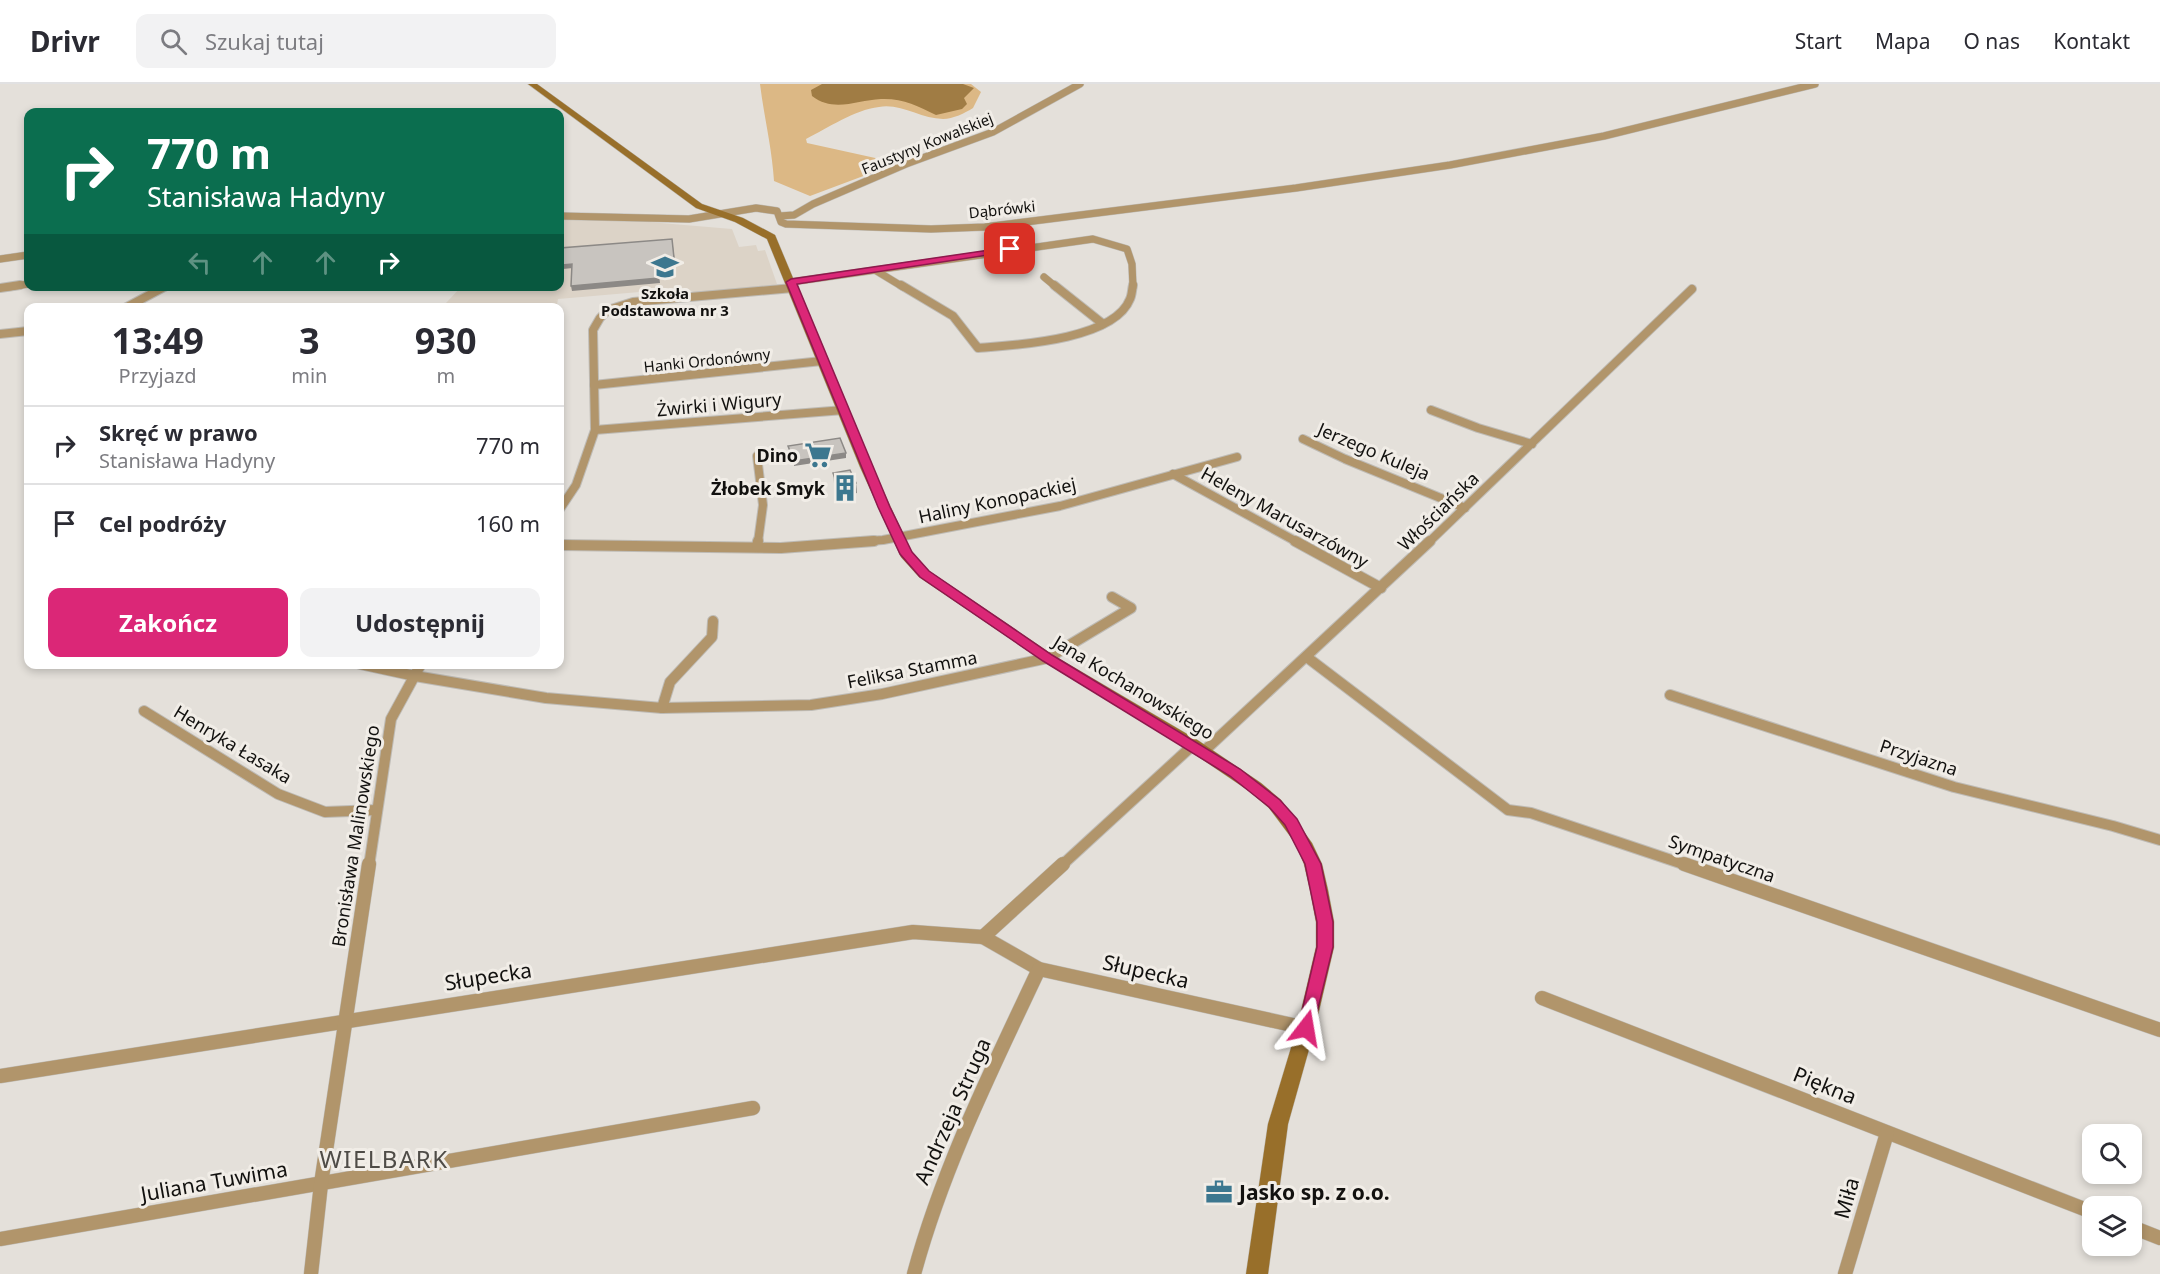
<!DOCTYPE html>
<html lang="pl">
<head>
<meta charset="utf-8">
<style>
	body { margin:0; font-family:"Noto Sans",sans-serif; background:#f2f2f3; color:#2b2b33; height:100vh; display:flex; flex-direction:column; font-size:22px; white-space:nowrap }
	* { box-sizing:border-box; margin:0 }
	p { font-size:20px; color:#7c7c81 }
	.icon { flex:none; width:33px; height:33px; fill:none; stroke:currentColor; stroke-width:2; stroke-linecap:round; stroke-linejoin:round }
	.map { position:relative; flex:1; overflow:hidden }
	.drawer { position:absolute; left:24px; top:219px; width:540px; height:366px; display:flex; flex-direction:column; background:#fff; border-radius:12px; box-shadow:0 3px 9px #0003 }
	.drawer>* { flex:none }
	.banner { position:absolute; left:24px; top:24px; width:540px; height:183px; border-radius:12px; box-shadow:0 3px 9px #0003; background:#0b6e4f; color:#fff; overflow:hidden }
	.tools { position:absolute; left:2082px; top:1040px; display:grid; gap:12px }
	.tools a { display:grid; place-items:center; width:60px; height:60px; border-radius:12px; background:#fff; box-shadow:0 3px 9px #0003; font-size:30px }
	.pin { position:absolute; display:grid; place-items:center; width:51px; height:51px; color:#fff; margin:-26px; border-radius:12px; box-shadow:0 3px 9px #0006 }
	.me { position:absolute; width:66px; margin:-33px; rotate:14deg; stroke-linejoin:round; filter:drop-shadow(0 0 4px #0008) }
	.turn { display:flex; align-items:center; gap:21px; height:126px; padding:0 24px; font-size:27px }
	.turn .icon { width:78px; height:78px; stroke-width:2.5 }
	.turn b { display:block; font-size:42px; line-height:51px }
	.lanes { display:flex; align-items:center; height:57px; padding:0 24px; background:#0003; justify-content:center; gap:30px; direction:ltr }
	.lanes .off { opacity:.35 }
	.eta { display:flex; justify-content:space-evenly; align-items:center; height:102px; text-align:center }
	.eta b { font-size:36px; font-weight:700; line-height:42px }
	.action { display:flex; gap:12px; margin-top:auto; padding:12px 24px }
	.action a { flex:1; height:69px; border-radius:12px; background:#db2777; color:#fff; font-size:24px; font-weight:700; line-height:69px; text-align:center }
	.action a+a { background:#f2f2f3; color:#2b2b33 }
	ul { padding:0; list-style:none }
	li { display:flex; align-items:center; gap:18px; height:78px; padding:0 24px; border-top:2px solid #e1e1e2 }
	li div { flex:1 }
	li b { display:block; font-size:22px }
	li em { font-style:normal }
	header { display:flex; align-items:center; gap:36px; box-sizing:border-box; height:84px; padding:0 30px; background:#fff; border-bottom:2px solid #e1e1e2 }
	header strong { font-size:28px }
	nav { display:flex; gap:33px; margin-inline-start:auto; font-size:21px }
	.search { width:420px; height:54px; background:#f2f2f3; display:flex; align-items:center; gap:15px; box-sizing:border-box; padding:0 21px; border-radius:12px; color:#7c7c81; font-size:22px }
	.map>svg:first-child { display:block }
	.built { fill:#dcd3c7 }
	.green { fill:#dcb885 }
	.water { fill:#a07c44 }
	.lines { fill:none; stroke-linecap:round; stroke-linejoin:round }
	.street-far3-casing { stroke:#bebbb5; stroke-width:8 }
	.street-far2-casing { stroke:#bebbb5; stroke-width:10 }
	.street-far1-casing { stroke:#bebbb5; stroke-width:12 }
	.street-casing { stroke:#bebbb5; stroke-width:15 }
	.secondary-casing { stroke:#bebbb5; stroke-width:1 }
	.street-far3 { stroke:#b1956b; stroke-width:7 }
	.street-far2 { stroke:#b1956b; stroke-width:8 }
	.street-far1 { stroke:#b1956b; stroke-width:10 }
	.street { stroke:#b1956b; stroke-width:14 }
	.secondary { fill:#986f2a; fill-rule:evenodd }
	.wall { fill:#aca9a4 }
	.shaded-wall { fill:#8c8986 }
	.building { fill:#c8c4bf; stroke:#8c8986; stroke-width:1.5 }
	.route { fill:#db2777; stroke:#8e194d; stroke-width:1.5 }
	.labels { text-anchor:middle; dominant-baseline:central; stroke-width:6; stroke-linejoin:round; paint-order:stroke }
	.far-street-label { font-size:15px; fill:#12110f; stroke:#f1ede7 }
	.far-poi-label { font-size:15px; font-weight:bold; fill:#12110f; stroke:#f1ede7 }
	.street-label { font-size:18px; fill:#12110f; stroke:#f1ede7 }
	.poi-label { font-size:18px; font-weight:bold; fill:#12110f; stroke:#f1ede7; text-anchor:end }
	.near-street-label { font-size:21px; fill:#12110f; stroke:#f1ede7 }
	.near-poi-label { font-size:21px; font-weight:bold; fill:#12110f; stroke:#f1ede7; text-anchor:start }
	.near-neighbourhood-label { font-size:24px; letter-spacing:1.5px; fill:#4f4c47; stroke:#f1ede7 }
</style>
</head>
<body>
<header>
<strong>Drivr</strong>
<div class="search"><svg class="icon" aria-label="search" viewBox="0 0 24 24"><circle cx="10" cy="10" r="6"/><path d="M15 15l6 6"/></svg>Szukaj tutaj</div>
<nav><a>Start</a><a>Mapa</a><a>O nas</a><a>Kontakt</a></nav>
</header>
<div class="map">
<svg width="2160" height="1190" viewBox="0 0 2160 1190">
	<rect width="100%" height="100%" fill="#e4e0da"/>
	<!-- built -->
	<path class="built" d="M613,135l119,10 7,18 17,-2 2,6 7,-1 12,34 -13,3 -69,6 -9,-5 -128,11 -1,6 -111,-2 15,-16 99,-1v-66z"/>
	<!-- green -->
	<path class="green" d="M760,0h211l10,8 -8,16c-8,5 -20,11 -30,11 -22,0 -42,-16 -64,-12 -25,3 -51,21 -73,32l1,4 91,20 -88,33 -36,-15c-2,-33 -10,-64 -14,-97z"/>
	<!-- water -->
	<path class="water" d="M822,0h141l11,4 -10,10 3,6 -5,5 -26,6c-18,-9 -34,-17 -55,-16 -24,1 -47,14 -69,-3l-1,-6z"/>
	<g class="lines">
		<defs>
			<g id="street-far3">
				<path d="M560,132l129,3 67,-11 21,3 4,11 5,2 145,5 54,-2 311,-39 154,-23 154,-29 211,-52"/>
				<path d="M780,132l14,-1 19,-11 93,-40 87,-32 87,-48"/>
				<path d="M0,175l28,-4"/>
				<path d="M875,186l28,17"/>
				<path d="M1044,193l12,10"/>
				<path d="M791,198l302,-43 34,10 5,15 1,23"/>
				<path d="M9,203l19,-3"/>
			</g>
			<g id="street-far2">
				<path d="M901,201l52,31 25,32c38,-3 136,-8 152,-49 2,-4 2,-10 3,-14"/>
				<path d="M1054,201l49,39"/>
				<path d="M0,204l20,-3"/>
				<path d="M125,224l41,-22"/>
				<path d="M0,250l28,-3"/>
				<path d="M594,301l228,-24"/>
				<path d="M1431,326l47,18 54,16"/>
				<path d="M595,346l249,-20"/>
				<path d="M1303,355l42,20 120,49"/>
				<path d="M757,372l6,49 -5,37"/>
				<path d="M1173,390l124,68"/>
				<path d="M560,425l16,-24 19,-55 -2,-100 7,-12 8,-8 25,-8 160,-14"/>
				<path d="M855,458l28,-2 177,-34 177,-49"/>
				<path d="M1429,458l263,-253"/>
			</g>
			<g id="street-far1">
				<path d="M1295,457l86,47"/>
				<path d="M560,461l221,3 93,-7"/>
				<path d="M757,463l1,-6"/>
				<path d="M1308,574l200,152 23,3 158,53"/>
				<path d="M360,580l55,12 131,22 116,10 149,-3 71,-11 166,-36 83,-50 -19,-11"/>
				<path d="M1670,611l284,92 159,39 47,14"/>
				<path d="M662,624l8,-26 42,-45 1,-16"/>
				<path d="M144,627l134,83 47,18 52,-2"/>
				<path d="M1203,668l227,-211"/>
				<path d="M369,782l22,-147 30,-55"/>
				<path d="M1061,782l132,-121"/>
			</g>
			<g id="street">
				<path d="M1684,780l476,166"/>
				<path d="M983,853l56,32 267,59"/>
				<path d="M1542,914l550,214"/>
				<path d="M0,992l913,-144 70,5 80,-73"/>
				<path d="M2132,1143l28,11"/>
				<path d="M0,1155l753,-131"/>
				<path d="M311,1190l10,-90 48,-320"/>
				<path d="M914,1190c29,-107 78,-205 125,-305"/>
				<path d="M1845,1190l42,-141"/>
			</g>
			<path id="secondary" d="M528,0h9l165,120 41,14 32,17 97,232 40,86 17,18 124,84 146,86 62,42 20,17 31,43 10,21 6,26 6,32v25l-19,81 -27,96 -20,150h-22l22,-150 29,-96 19,-81v-25l-6,-32 -6,-26 -8,-20 -27,-36 -20,-17 -62,-42 -144,-88 -124,-84 -18,-20 -41,-90 -93,-228 -32,-17 -39,-14z"/>
		</defs>
		<!-- street-far3 casing -->
		<use href="#street-far3" class="street-far3-casing"/>
		<!-- street-far2 casing -->
		<use href="#street-far2" class="street-far2-casing"/>
		<!-- street-far1 casing -->
		<use href="#street-far1" class="street-far1-casing"/>
		<!-- street casing -->
		<use href="#street" class="street-casing"/>
		<!-- secondary casing -->
		<use href="#secondary" class="secondary-casing"/>
		<!-- street-far3 -->
		<use href="#street-far3" class="street-far3"/>
		<!-- street-far2 -->
		<use href="#street-far2" class="street-far2"/>
		<!-- street-far1 -->
		<use href="#street-far1" class="street-far1"/>
		<!-- street -->
		<use href="#street" class="street"/>
		<!-- secondary -->
		<use href="#secondary" class="secondary"/>
	</g>
	<!-- wall -->
	<path class="wall" d="M833,389l23,10 1,10 -18,3 -5,-13z"/>
	<!-- shaded-wall -->
	<g class="shaded-wall">
		<path d="M672,155l3,23 -17,2 2,19 -88,8 -1,-5z"/>
		<path d="M572,180l1,4 -10,1 -1,-4z"/>
		<path d="M846,369v5l-52,8v-5z"/>
		<path d="M856,399l1,10 -18,3 -1,-10z"/>
	</g>
	<!-- building -->
	<g class="building">
		<path d="M672,155l2,19 -16,1 1,19 -88,8 1,-22 -10,1 -2,-17z"/>
		<path d="M840,354l6,15 -52,8 -6,-15z"/>
		<path d="M850,386l6,13 -18,3 -5,-13z"/>
	</g>
	<!-- route -->
	<path class="route" d="M1010,163l5,2 -1,2 -217,33 93,223 22,45 17,19 123,84 188,114 40,31 17,19 24,45 12,58v25l-21,86 -6,2 -6,-2 -2,-5 19,-81v-25l-12,-58 -20,-39 -16,-18 -39,-31 -187,-115 -123,-84 -20,-23 -22,-47 -92,-225 5,-3z"/>
	<!-- icons -->
	<defs>
		<symbol id="school-bare" viewBox="-9 -9 18 18"><path d="M0-5L7-2L0 1L-7-2ZM-4 1L0 2.5L4 1V4Q0 6-4 4Z" fill="#3c778f" stroke="#f1ede7" stroke-width="2.5" paint-order="stroke"/></symbol>
		<symbol id="supermarket-bare" viewBox="-9 -9 18 18"><path d="M-6-5.5h2.5l.6 2H6L4.5 2H-2.5L-4.4-4H-6ZM-1.5 3.2a1.3 1.3 0 1 0 .1 0ZM3 3.2a1.3 1.3 0 1 0 .1 0Z" fill="#3c778f" stroke="#f1ede7" stroke-width="2.5" paint-order="stroke"/></symbol>
		<symbol id="building-bare" viewBox="-9 -9 18 18"><path d="M-4-6H4V6H1V3H-1V6H-4ZM-2.5-4.3h1.7v1.8h-1.7ZM.8-4.3h1.7v1.8H.8ZM-2.5-1h1.7V.8h-1.7ZM.8-1h1.7V.8H.8Z" fill="#3c778f" stroke="#f1ede7" stroke-width="2.5" paint-order="stroke"/></symbol>
		<symbol id="office-bare" viewBox="-9 -9 18 18"><path d="M-6-3h4V-5.5h4V-3h4V5H-6ZM-1-4.5V-3h2v-1.5ZM-6 0V1H6V0Z" fill="#3c778f" stroke="#f1ede7" stroke-width="2.5" paint-order="stroke"/></symbol>
	</defs>
	<g fill-rule="evenodd">
		<use href="#school-bare" x="646" y="164" width="38" height="38"/>
		<use href="#supermarket-bare" x="799" y="352" width="38" height="38"/>
		<use href="#building-bare" x="826" y="385" width="38" height="38"/>
		<use href="#office-bare" x="1200" y="1089" width="38" height="38"/>
	</g>
	<g class="labels">
		<!-- far-street labels -->
		<g class="far-street-label">
			<text transform="translate(927 59) rotate(-22)">Faustyny Kowalskiej</text>
			<text transform="translate(1002 125) rotate(-6)">Dąbrówki</text>
			<text transform="translate(707 276) rotate(-6)">Hanki Ordonówny</text>
		</g>
		<!-- far-poi labels -->
		<g class="far-poi-label">
			<text x="665" y="209">Szkoła<tspan x="665" dy="17">Podstawowa nr 3</tspan></text>
		</g>
		<!-- street labels -->
		<g class="street-label">
			<text transform="translate(719 320) rotate(-5)">Żwirki i Wigury</text>
			<text transform="translate(1374 367) rotate(23)">Jerzego Kuleja</text>
			<text transform="translate(997 416) rotate(-12)">Haliny Konopackiej</text>
			<text transform="translate(1438 427) rotate(-44)">Włościańska</text>
			<text transform="translate(1285 433) rotate(29)">Heleny Marusarzówny</text>
			<text transform="translate(912 585) rotate(-11)">Feliksa Stamma</text>
			<text transform="translate(1134 603) rotate(31)">Jana Kochanowskiego</text>
			<text transform="translate(233 660) rotate(31)">Henryka Łasaka</text>
			<text transform="translate(1919 673) rotate(18)">Przyjazna</text>
			<text transform="translate(355 752) rotate(-81)">Bronisława Malinowskiego</text>
			<text transform="translate(1722 774) rotate(19)">Sympatyczna</text>
		</g>
		<!-- poi labels -->
		<g class="poi-label">
			<text x="798" y="371">Dino</text>
			<text x="825" y="404">Żłobek Smyk</text>
		</g>
		<!-- near-street labels -->
		<g class="near-street-label">
			<text transform="translate(1146 887) rotate(13)">Słupecka</text>
			<text transform="translate(488 892) rotate(-9)">Słupecka</text>
			<text transform="translate(1825 1001) rotate(22)">Piękna</text>
			<text transform="translate(952 1027) rotate(-66)">Andrzeja Struga</text>
			<text transform="translate(214 1097) rotate(-10)">Juliana Tuwima</text>
			<text transform="translate(1846 1114) rotate(-74)">Miła</text>
		</g>
		<!-- near-poi labels -->
		<g class="near-poi-label">
			<text x="1239" y="1108">Jasko sp. z o.o.</text>
		</g>
		<!-- near-neighbourhood labels -->
		<g class="near-neighbourhood-label">
			<text x="384" y="1074">WIELBARK</text>
		</g>
	</g>
</svg>
<div class="tools">
<a><svg class="icon" aria-label="search" viewBox="0 0 24 24"><circle cx="10" cy="10" r="6"/><path d="M15 15l6 6"/></svg></a>
<a><svg class="icon" aria-label="layers" viewBox="0 0 24 24"><path d="M12 4l9 5-9 5-9-5zM3 14l9 5 9-5"/></svg></a>
</div>
<div class="pin" style="left:1010px;top:165px;background:#d93025"><svg class="icon" aria-label="arrive" viewBox="0 0 24 24"><path d="M6 21V4h12l-3 4 3 4H6"/></svg></div>
<svg class="me" style="left:1306px;top:944px" viewBox="-20 -20 40 40"><path d="M0-17L14 15 0 8-14 15z" fill="#db2777" stroke="#fff" stroke-width="4"/></svg>
<div class="banner">
<div class="turn"><svg class="icon" aria-label="right" viewBox="0 0 24 24"><path d="M7 20v-9h11M14 6l5 5-5 5"/></svg><div><b>770 m</b>Stanisława Hadyny</div></div>
<div class="lanes"><svg class="icon off" aria-label="left" viewBox="0 0 24 24"><path d="M17 20v-9H6M10 6l-5 5 5 5"/></svg><svg class="icon off" aria-label="ahead" viewBox="0 0 24 24"><path d="M12 20V5M6 11l6-6 6 6"/></svg><svg class="icon off" aria-label="ahead" viewBox="0 0 24 24"><path d="M12 20V5M6 11l6-6 6 6"/></svg><svg class="icon" aria-label="right" viewBox="0 0 24 24"><path d="M7 20v-9h11M14 6l5 5-5 5"/></svg></div>
</div>
<section class="drawer">
<div class="eta">
<div><b>13:49</b><p>Przyjazd</p></div>
<div><b>3</b><p>min</p></div>
<div><b>930</b><p>m</p></div>
</div>
<ul>
<li><svg class="icon" aria-label="right" viewBox="0 0 24 24"><path d="M7 20v-9h11M14 6l5 5-5 5"/></svg><div><b>Skręć w prawo</b><p>Stanisława Hadyny</p></div><em>770 m</em></li>
<li><svg class="icon" aria-label="arrive" viewBox="0 0 24 24"><path d="M6 21V4h12l-3 4 3 4H6"/></svg><div><b>Cel podróży</b></div><em>160 m</em></li>
</ul>
<div class="action"><a>Zakończ</a><a>Udostępnij</a></div>
</section>
</div>
</body>
</html>
